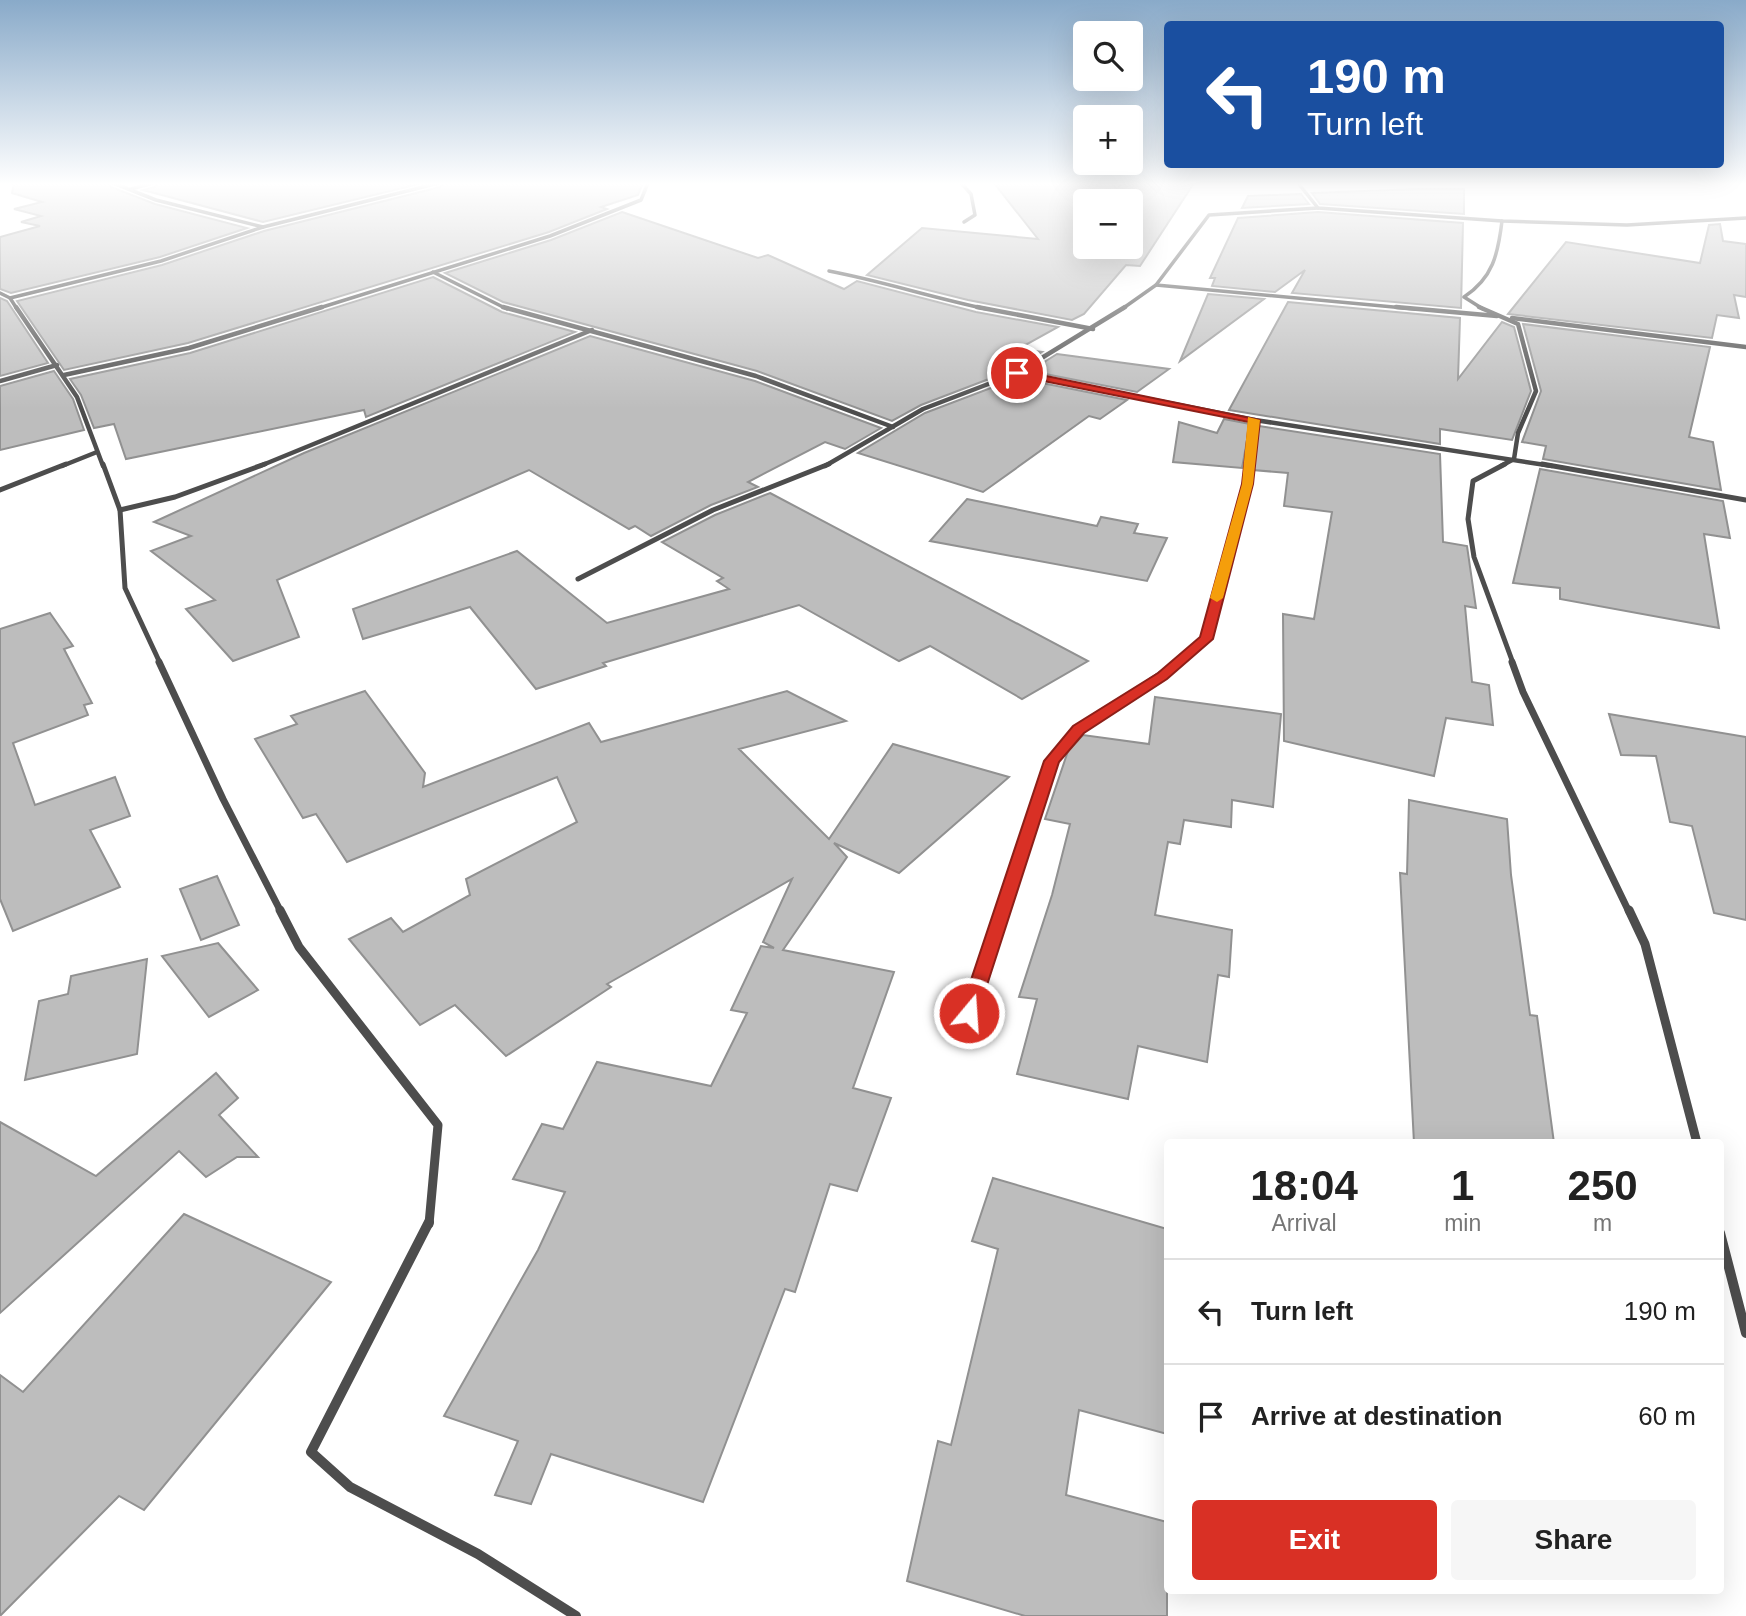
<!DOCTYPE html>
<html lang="en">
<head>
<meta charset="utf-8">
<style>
	body { margin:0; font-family:Arial,sans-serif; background:#f6f6f6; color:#222; height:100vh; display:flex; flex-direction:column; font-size:26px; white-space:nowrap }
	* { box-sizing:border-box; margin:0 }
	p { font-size:23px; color:#767676 }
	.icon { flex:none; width:38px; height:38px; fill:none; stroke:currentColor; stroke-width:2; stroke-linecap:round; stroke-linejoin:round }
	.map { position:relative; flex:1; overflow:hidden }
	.panel { position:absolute; left:1164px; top:1139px; width:560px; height:455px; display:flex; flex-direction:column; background:#fff; border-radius:7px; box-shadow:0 7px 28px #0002 }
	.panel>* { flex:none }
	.top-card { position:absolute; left:1164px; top:21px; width:560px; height:147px; border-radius:7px; box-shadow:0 7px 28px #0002; background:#1a4fa0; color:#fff; overflow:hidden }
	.fabs { position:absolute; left:1073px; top:21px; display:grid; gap:14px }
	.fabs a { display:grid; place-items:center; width:70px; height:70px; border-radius:7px; background:#fff; box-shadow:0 7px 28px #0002; font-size:35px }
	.pin { position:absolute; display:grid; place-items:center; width:60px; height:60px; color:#fff; margin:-30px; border:4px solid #fff; border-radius:50%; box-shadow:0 2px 7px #0007 }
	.me { position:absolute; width:77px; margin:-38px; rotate:18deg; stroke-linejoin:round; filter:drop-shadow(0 0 5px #0008) }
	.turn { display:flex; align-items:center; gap:24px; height:147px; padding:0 28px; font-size:32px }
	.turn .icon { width:91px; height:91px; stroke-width:2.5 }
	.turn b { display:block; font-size:49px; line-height:60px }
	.eta { display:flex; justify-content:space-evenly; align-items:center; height:119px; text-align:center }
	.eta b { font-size:42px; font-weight:700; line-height:49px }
	.cta { display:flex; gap:14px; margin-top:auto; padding:14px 28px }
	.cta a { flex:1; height:80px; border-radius:7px; background:#d93025; color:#fff; font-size:28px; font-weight:700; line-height:80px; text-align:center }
	.cta a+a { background:#f6f6f6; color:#222 }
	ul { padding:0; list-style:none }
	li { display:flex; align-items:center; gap:21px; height:105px; padding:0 28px; border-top:2px solid #e0e0e0 }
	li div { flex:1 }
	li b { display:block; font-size:26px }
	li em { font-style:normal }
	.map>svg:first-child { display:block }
	.building { fill:#bdbdbd; stroke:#919191; stroke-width:2; fill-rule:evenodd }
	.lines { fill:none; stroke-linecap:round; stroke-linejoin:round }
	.street-far5 { stroke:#4d4d4d; stroke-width:3.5 }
	.street-far4 { stroke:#4d4d4d; stroke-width:4.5 }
	.street-far3 { stroke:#4d4d4d; stroke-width:5 }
	.street-far2 { stroke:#4d4d4d; stroke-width:7 }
	.street-far1 { stroke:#4d4d4d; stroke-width:9 }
	.street { stroke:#4d4d4d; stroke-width:10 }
	.route { fill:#d93025; stroke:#8d1f18; stroke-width:2 }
	.slow { fill:#f59e0b }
</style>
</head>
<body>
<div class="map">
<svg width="1746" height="1616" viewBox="0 0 1746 1616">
	<rect width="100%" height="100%" fill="#fff"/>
	<!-- building -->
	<g class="building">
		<path d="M14,183h95l2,4 44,17 92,24 -87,29 -149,36 -11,-4v-52l40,-11 -19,-4 20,-6 -27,-7 28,-7 -30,-9z"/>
		<path d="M157,183h266l-160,39 -120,-32 12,-3z"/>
		<path d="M443,183h200l-5,12 -37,12 6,2 -58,23 -361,111 -124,27 -47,-69 145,-36 102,-34 176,-44z"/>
		<path d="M994,183h117l6,6 5,-6h72l-54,83 -14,-1 -42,49 -12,6 -104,-20 -101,-25 55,-47 116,11zM1085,201h45v46h-45z"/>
		<path d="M1418,189h46v25l-144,-10 -8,-11z"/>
		<path d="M1301,194l8,10 -67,4 6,-12z"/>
		<path d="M622,212l136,46 10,-3 76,34 13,-8 119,31 82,15 -40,22 24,3 -27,17 -94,36 -29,16 -135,-50 -254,-69 -58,-29 106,-33z"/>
		<path d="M1318,212l145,11 -2,85 -169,-15 13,-23 -30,22 -63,-6 3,-8h-5l28,-60z"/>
		<path d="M1720,224l3,17 23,3v53l-12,-2 5,23 -22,-3 -5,23 -204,-24 58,-72 134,21 9,-38z"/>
		<path d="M433,277l69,35 73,20 -209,85 -2,-7 -238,49 -12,-35 -20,4 -13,-33 -11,-16 120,-26z"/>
		<path d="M1208,294l56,5 -84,62z"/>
		<path d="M0,298l7,3 41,62 -48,13z"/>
		<path d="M1288,302l172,16 -2,61 44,-57 12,5 17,64 -19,49 -72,-11v15l-211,-34z"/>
		<path d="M1523,324l187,23 -21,90 24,5 8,48 -178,-31 3,-13 -24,-4 19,-51z"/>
		<path d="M590,336l165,45 126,47 -36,21 -20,-7 -77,40 10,5 -47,18 -60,31 -16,-10 -6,3 -100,-59 -252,110 22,57 -66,24 -47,-52 29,-9 -64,-49 40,-15 -37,-14 150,-69z"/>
		<path d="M1057,354l112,15 -32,23 -107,-21z"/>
		<path d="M54,371l19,28 11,31 -84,20v-64z"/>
		<path d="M1017,378l110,22 -27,19 -11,-3 -106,76 -125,-39 67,-40z"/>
		<path d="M1224,419l26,5 -8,44 -69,-6 6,-40 38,11z"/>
		<path d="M1259,426l181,28 3,88 24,4 9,62 -11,-2 7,76 17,3 4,40 -47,-7 -12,58 -150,-35 -1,-127 31,5 18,-107 -48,-6 4,-33 -35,-3z"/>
		<path d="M1540,469l183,32 7,37 -26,-4 15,94 -159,-29v-11l-47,-5z"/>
		<path d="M770,493l318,168 -66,38 -92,-53 -31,15 -100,-56 -196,58 3,3 -70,23 -66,-82 -107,32 -10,-30 164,-58 90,72 122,-34 -12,-8 6,-3 -61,-36 53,-27z"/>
		<path d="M967,499l130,27 4,-9 37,7 -4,9 33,5 -20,43 -217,-40z"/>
		<path d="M50,613l23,33 -9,3 28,54 -8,2 4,10 -75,28 22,62 80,-28 15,39 -40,14 30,57 -107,44 -13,-32v-270z"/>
		<path d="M365,691l60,82 -2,14 166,-64 12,19 186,-51 59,30 -107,28 90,90 64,-95 116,33 -110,96 -65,-30 13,14 -64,93 111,22 -41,116 38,10 -34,93 -27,-7 -35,108 -10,-3 -82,213 -152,-48 -20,50 -36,-9 23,-54 -74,-25 94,-166 27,-58 -52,-13 29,-55 21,5 34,-67 114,24 36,-73 -16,-3 30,-64 13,2 -11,-6 29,-63 -185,105 4,3 -105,69 -51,-51 -35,20 -71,-86 42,-21 12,14 67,-37 -4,-16 111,-57 -20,-45 -210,85 -31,-48 -13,4 -48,-79 42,-15 -6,-8z"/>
		<path d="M1155,697l126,17 -8,93 -41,-7 -1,27 -47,-7 -4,24 -12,-2 -13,73 77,15 -3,47 -11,-2 -11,87 -69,-16 -10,53 -111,-25 20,-75 -18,-2 33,-102 18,-71 -25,-5 23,-68 15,-16 66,9z"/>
		<path d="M1609,714l137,23v183l-32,-7 -22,-87 -22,-4 -14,-66 -35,-1z"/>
		<path d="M1409,800l98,19 4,56 19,140 7,1 17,127h-140l-14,-270 7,1z"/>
		<path d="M217,876l22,49 -38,15 -21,-51z"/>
		<path d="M218,943l40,47 -49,27 -47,-61z"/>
		<path d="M147,959l-10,95 -112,26 14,-79 29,-7 3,-18z"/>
		<path d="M216,1073l22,25 -19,17 39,42h-21l-31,20 -27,-26 -179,162v-191l96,54z"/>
		<path d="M993,1178l174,51v205l-88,-24 -13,85 101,27v94h-142l-118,-35 31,-140 13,4 47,-196 -26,-8z"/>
		<path d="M184,1214l147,68 -187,228 -25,-14 -119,120v-241l23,17z"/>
	</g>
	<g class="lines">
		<!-- street-far5 -->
		<g class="street-far5">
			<path d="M113,183l43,17 107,27"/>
			<path d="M961,183l10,11 4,21 -11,7"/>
			<path d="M1298,183l20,25 184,13 125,4 119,-7"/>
			<path d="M131,189l22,-6"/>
			<path d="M829,271c53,10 104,27 158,38"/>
			<path d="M433,272l74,37"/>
			<path d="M1156,285l259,24"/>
			<path d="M0,293l10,5 7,11"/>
			<path d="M10,298l151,-37 102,-34 176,-44"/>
			<path d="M316,309l234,-73 91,-36 7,-17"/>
			<path d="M1122,309l34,-24 53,-70 109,-7"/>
			<path d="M1483,309l-19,-12c29,-19 34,-43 38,-76"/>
		</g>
		<!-- street-far4 -->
		<g class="street-far4">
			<path d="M16,307l61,90 26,69"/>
			<path d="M503,307l253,69 137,51"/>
			<path d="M977,307l116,22"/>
			<path d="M1396,307l101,9"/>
			<path d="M1479,307l39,17 18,67 -18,42 -4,26 -13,7"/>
			<path d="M1512,318l234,29"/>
			<path d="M1017,373l238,47 297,46"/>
			<path d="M64,375l125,-27 133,-41"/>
			<path d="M0,381l57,-16"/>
			<path d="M62,466l35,-14"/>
			<path d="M260,466l332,-136"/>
			<path d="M825,466l98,-57 94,-36 108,-66"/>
			<path d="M1249,466l6,-46"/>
		</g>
		<!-- street-far3 -->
		<g class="street-far3">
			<path d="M103,464l17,46 5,78 35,75"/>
			<path d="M1505,464l-32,17 -5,38 6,38 39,106"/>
			<path d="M1542,464l204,36"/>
			<path d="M0,490l66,-26"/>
			<path d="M120,510l55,-13 90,-33"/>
			<path d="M578,579l135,-69 116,-46"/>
			<path d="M1177,663l29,-24 43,-175"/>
		</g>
		<!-- street-far2 -->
		<g class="street-far2">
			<path d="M159,662l64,137 58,113"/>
			<path d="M1512,662l11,30 106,220"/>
			<path d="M1002,912l49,-151 28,-31 100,-68"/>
		</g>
		<!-- street-far1 -->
		<g class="street-far1">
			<path d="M280,910l19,37 139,178 -9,99"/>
			<path d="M1629,910l16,34 52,199"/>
			<path d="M969,1013l33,-103"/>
		</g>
		<!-- street -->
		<g class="street">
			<path d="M429,1222l-118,230 39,35 128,67 98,62"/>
			<path d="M1720,1233l26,100"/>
		</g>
	</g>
	<!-- sky -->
	<linearGradient id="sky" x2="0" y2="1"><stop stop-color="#89aac9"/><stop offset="0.45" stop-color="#fff"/><stop offset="1" stop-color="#fff" stop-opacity="0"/></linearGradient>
	<rect width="1746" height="409" fill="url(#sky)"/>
	<!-- route -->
	<path class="route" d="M1017,370l243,50 -7,64 -40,155 -46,40 -83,54 -25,29 -81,251 -9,7 -9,-7 84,-252 29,-35 85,-53 42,-36 42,-153 7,-62 -236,-47z"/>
	<!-- slow -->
	<path class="slow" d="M1248,417l12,3 -7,64 -30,114 -6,4 -7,-4 32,-114z"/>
</svg>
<div class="fabs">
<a><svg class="icon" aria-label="search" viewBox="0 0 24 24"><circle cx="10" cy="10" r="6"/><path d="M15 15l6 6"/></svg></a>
<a>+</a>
<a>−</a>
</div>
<div class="pin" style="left:1017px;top:373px;background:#d93025"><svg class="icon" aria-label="arrive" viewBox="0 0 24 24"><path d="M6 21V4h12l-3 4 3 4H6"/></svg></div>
<svg class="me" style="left:969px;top:1013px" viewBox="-20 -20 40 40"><circle r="17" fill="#d93025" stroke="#fff" stroke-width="3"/><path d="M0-11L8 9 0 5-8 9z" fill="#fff"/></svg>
<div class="top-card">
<div class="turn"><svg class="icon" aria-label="left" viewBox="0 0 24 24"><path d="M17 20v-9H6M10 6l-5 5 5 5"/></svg><div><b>190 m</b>Turn left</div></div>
</div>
<section class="panel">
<div class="eta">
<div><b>18:04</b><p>Arrival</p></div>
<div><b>1</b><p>min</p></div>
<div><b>250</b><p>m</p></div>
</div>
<ul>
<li><svg class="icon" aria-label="left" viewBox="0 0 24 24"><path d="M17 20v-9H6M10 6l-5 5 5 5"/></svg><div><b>Turn left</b></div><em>190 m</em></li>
<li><svg class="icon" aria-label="arrive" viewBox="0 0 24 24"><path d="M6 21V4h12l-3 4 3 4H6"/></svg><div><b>Arrive at destination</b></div><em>60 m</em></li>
</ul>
<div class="cta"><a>Exit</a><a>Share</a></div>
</section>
</div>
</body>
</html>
